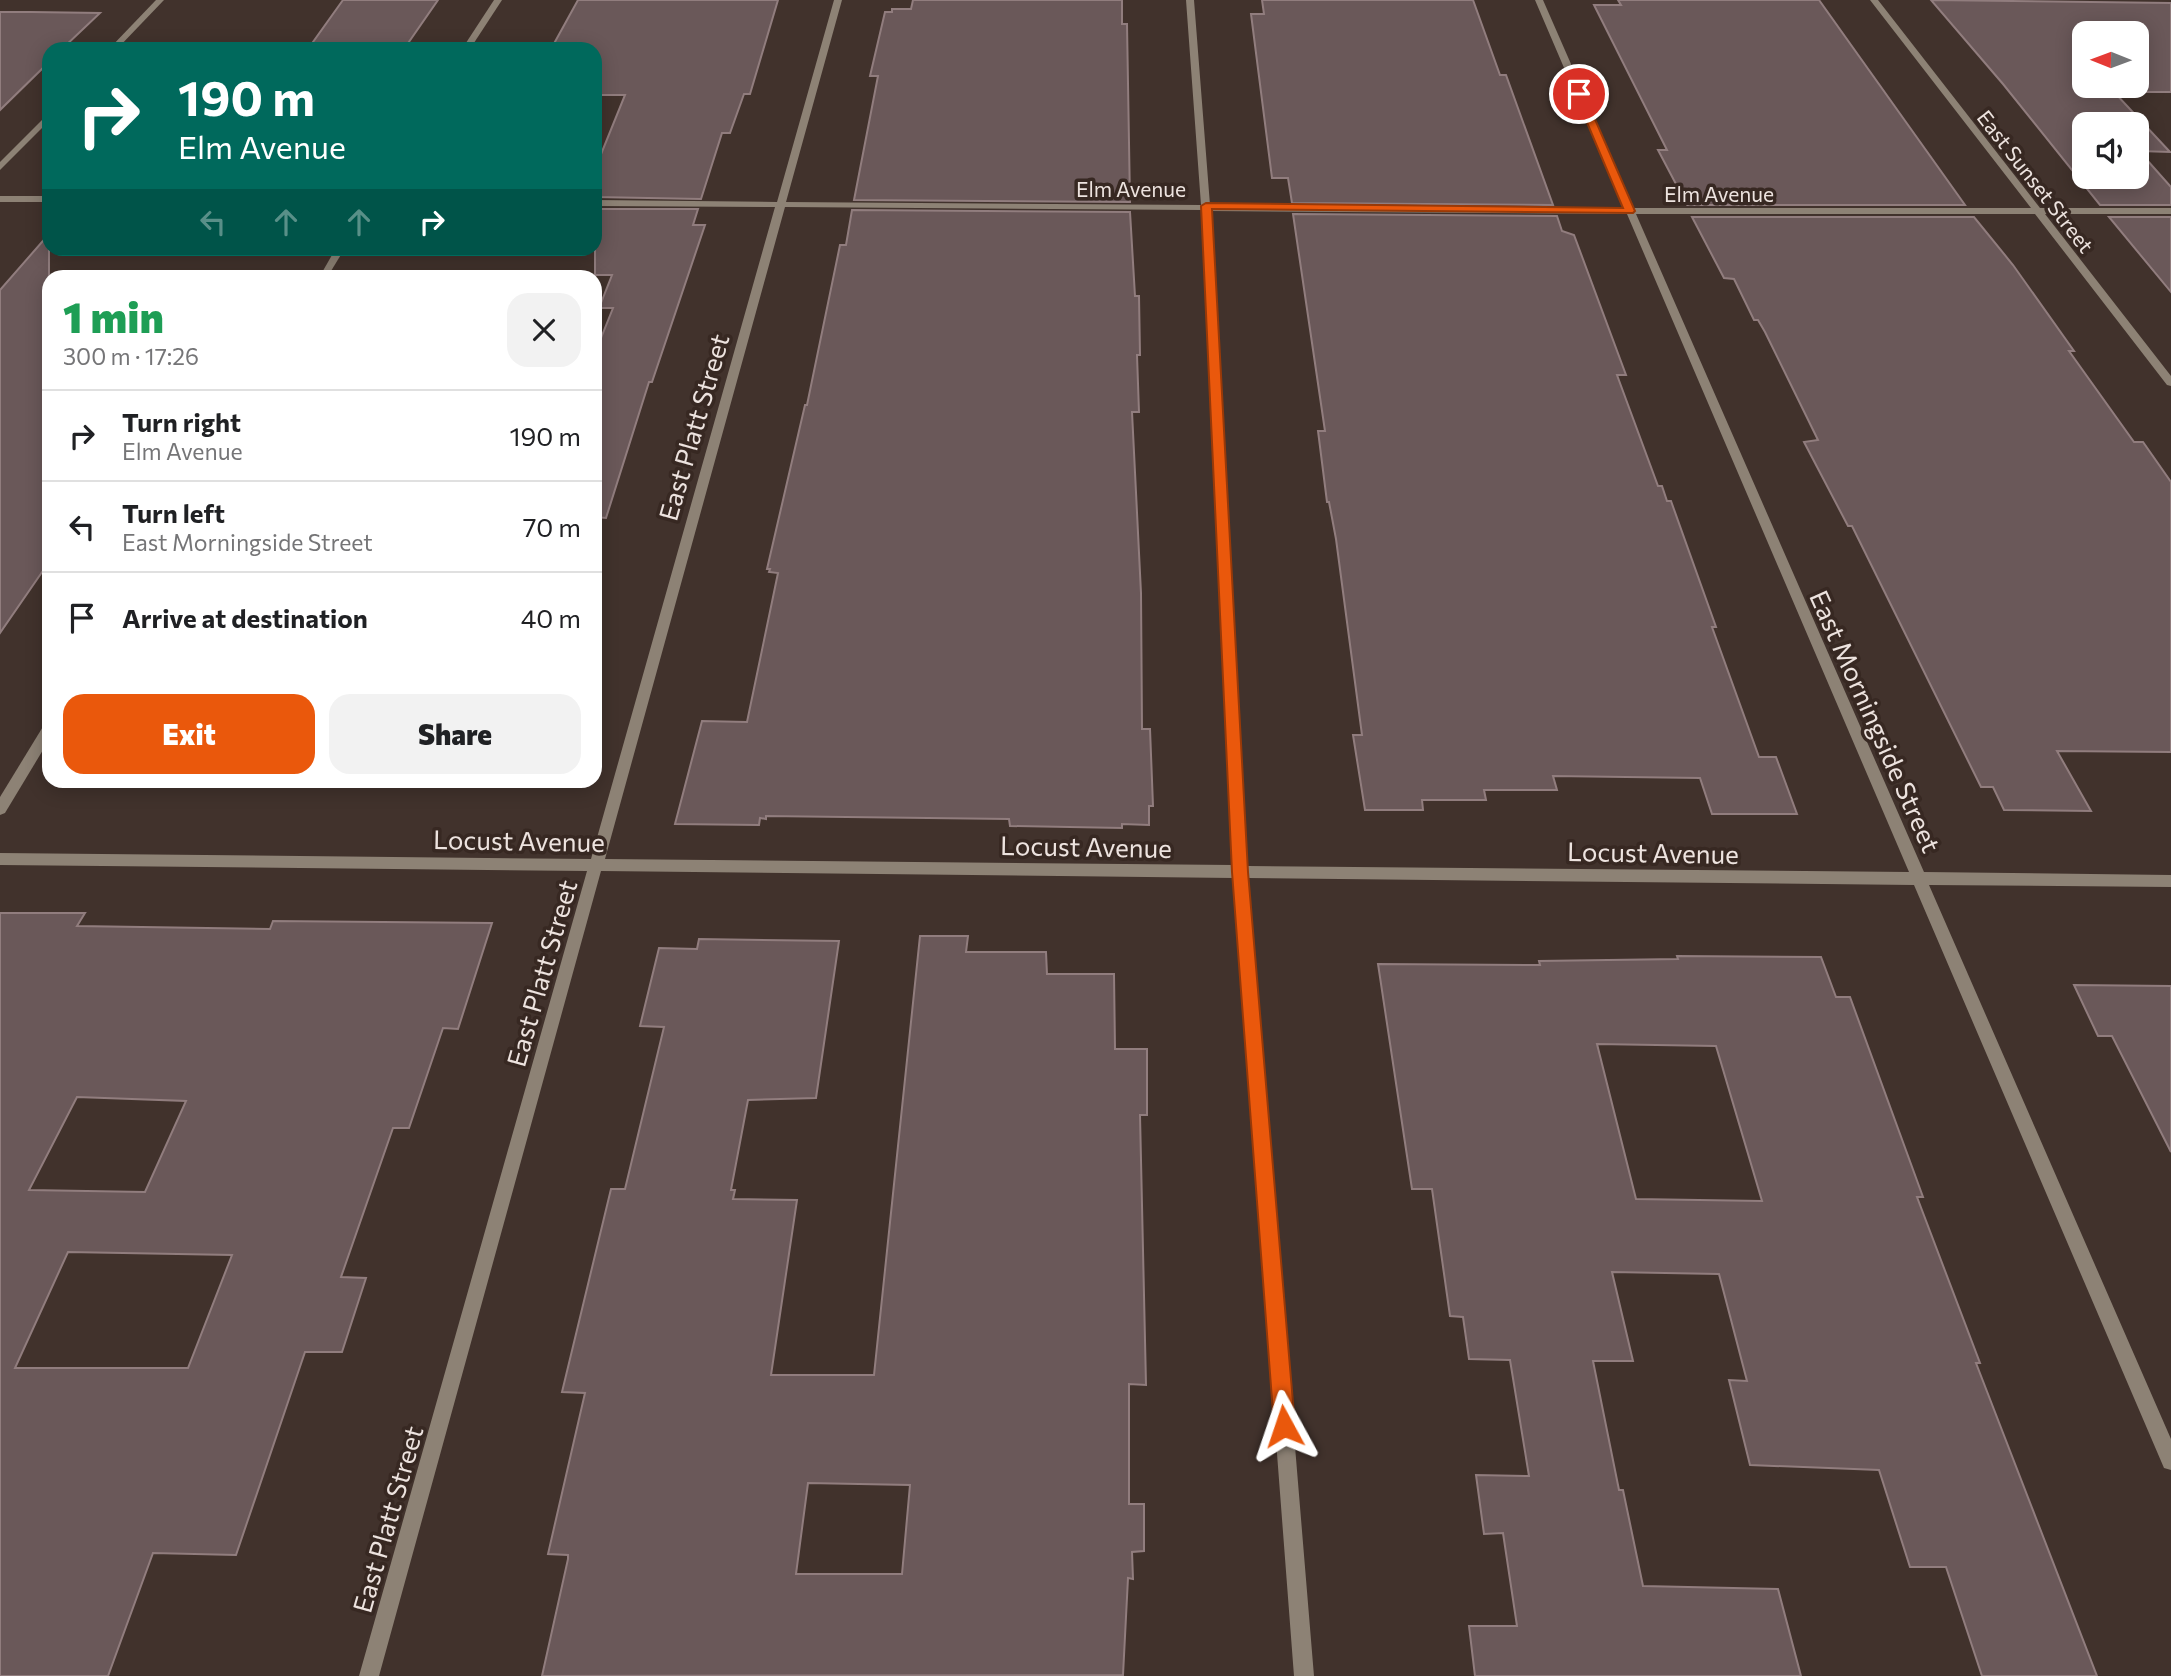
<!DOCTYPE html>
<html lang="en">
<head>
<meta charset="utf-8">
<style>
	body { margin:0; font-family:Commissioner,sans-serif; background:#f2f2f2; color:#202124; height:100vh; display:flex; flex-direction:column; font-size:26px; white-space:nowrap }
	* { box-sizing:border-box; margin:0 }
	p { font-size:23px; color:#757577 }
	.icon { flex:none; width:38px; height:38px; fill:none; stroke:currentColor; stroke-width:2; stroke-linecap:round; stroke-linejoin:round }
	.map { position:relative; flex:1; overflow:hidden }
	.details { position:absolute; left:42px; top:270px; width:560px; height:518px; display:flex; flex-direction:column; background:#fff; border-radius:21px; box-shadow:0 4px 18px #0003 }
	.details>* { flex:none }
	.guide { position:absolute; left:42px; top:42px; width:560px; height:214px; border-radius:21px; box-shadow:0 4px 18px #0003; background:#00695c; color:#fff; overflow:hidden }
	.needle { width:46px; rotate:271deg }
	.tools { position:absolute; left:2072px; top:21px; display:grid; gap:14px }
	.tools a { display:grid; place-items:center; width:77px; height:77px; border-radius:14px; background:#fff; box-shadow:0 4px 18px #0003; font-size:35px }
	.pin { position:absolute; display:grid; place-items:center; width:60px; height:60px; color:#fff; margin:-30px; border:4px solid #fff; border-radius:50%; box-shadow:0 2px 7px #0007 }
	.me { position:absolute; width:77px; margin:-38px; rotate:355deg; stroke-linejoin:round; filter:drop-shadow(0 0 5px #0008) }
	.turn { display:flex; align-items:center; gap:24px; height:147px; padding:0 21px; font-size:32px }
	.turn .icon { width:91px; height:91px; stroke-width:2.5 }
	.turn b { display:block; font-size:49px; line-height:60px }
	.lanes { display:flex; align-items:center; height:66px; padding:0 21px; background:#0003; justify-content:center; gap:35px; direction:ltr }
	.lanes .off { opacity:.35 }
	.round { display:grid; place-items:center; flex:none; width:74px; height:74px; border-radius:21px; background:#f2f2f2 }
	.headline { display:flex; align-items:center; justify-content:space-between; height:119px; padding:0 21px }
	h1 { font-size:42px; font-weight:800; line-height:52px; color:#1e9e55 }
	.primary-button { display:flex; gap:14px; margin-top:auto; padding:14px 21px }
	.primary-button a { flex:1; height:80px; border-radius:21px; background:#ea580c; color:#fff; font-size:28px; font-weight:800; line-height:80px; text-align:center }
	.primary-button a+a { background:#f2f2f2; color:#202124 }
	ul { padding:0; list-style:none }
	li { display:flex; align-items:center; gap:21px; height:91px; padding:0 21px; border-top:2px solid #e0e0e0 }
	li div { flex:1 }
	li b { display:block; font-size:26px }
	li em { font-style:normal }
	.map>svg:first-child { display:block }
	.building { fill:#6a5859; stroke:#917d7e; stroke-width:2; fill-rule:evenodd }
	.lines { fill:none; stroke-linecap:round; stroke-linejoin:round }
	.minor { fill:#8d8275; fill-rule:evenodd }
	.route { fill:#ea580c; stroke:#983908; stroke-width:2 }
	.labels { text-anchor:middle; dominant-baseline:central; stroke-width:7; stroke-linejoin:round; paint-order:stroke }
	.far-street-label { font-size:21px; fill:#ede3df; stroke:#372822 }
	.street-label { font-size:26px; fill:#ede3df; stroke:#372822 }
</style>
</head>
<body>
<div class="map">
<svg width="2171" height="1676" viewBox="0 0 2171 1676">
	<rect width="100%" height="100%" fill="#41322c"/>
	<!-- building -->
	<g class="building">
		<path d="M343,0h95l-34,49h-96z"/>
		<path d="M578,0h200l-28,94h-6l-14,39h-8l-21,66 -106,-2v-28l30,-74h-30v-46h-44z"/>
		<path d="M913,0h209v24h5l3,178 -276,-2 24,-124h-8l15,-64h7v-3h19z"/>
		<path d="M1262,0h211l27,75h6l47,130 -261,-2 -4,-25h-16l-21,-164h13z"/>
		<path d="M1618,0h201l146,205h-278l-29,-55h9l-73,-145h27z"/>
		<path d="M1931,0l240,3v89h-57l56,60 -31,-1 32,36v18h-71l-97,-121zM2084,33h53v53h-53zM2084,124h53v53h-53z"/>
		<path d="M0,12h31l69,1 -38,36h-13v13l-49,48z"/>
		<path d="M595,209h103l-5,16h12l-53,157h-3l-43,136 -11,-1v-164l18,-45h-14l13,-33h-17z"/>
		<path d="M852,210l278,2 5,84h4l1,59h-3l2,57h-7l9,181 1,136h8l3,77h-4v19l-27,-1v4l-112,-2 -1,-7 -243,-3v3l-6,-1 -1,7 -84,-1 27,-103 45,1 31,-149 -9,-1 1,-3h-3l38,-164h2l33,-160h6z"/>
		<path d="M1293,214l264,2 5,15 12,4 52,140h-9l41,111h4l5,15h4l45,126h-4l47,130h17l21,57h-85l-12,-36 -147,-2 4,14h-73l2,10h-64l1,10h-58l-12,-75h9l-26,-196 -7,-37h-2l-9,-71h7z"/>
		<path d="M1692,217h282l39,48 61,86h-5l65,91h9l28,40v270l-114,-1 34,60 -87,-1 -11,-23h-12l-129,-261h-4l-44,-84 14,-2 -53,-108 -7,-12h-4l-20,-41 -10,-1z"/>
		<path d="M2109,217h62v75z"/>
		<path d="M49,234v328l-49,71v-343z"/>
		<path d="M0,913h85l-8,13 193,3 3,-8 219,2 -34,106 -15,-1 -34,100h-16l-52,149 25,1 -24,74h-37l-69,203 -83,-2 -45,123h-108zM77,1097l109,4 -41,91 -116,-2zM68,1252l164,3 -44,113h-173z"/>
		<path d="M920,936h48l-2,16h80l1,22h67l1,75h32v66h-7l6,270 -17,-1v120h15v47l-12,1 1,27 -5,-1 -5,97 -581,1 26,-117v-4l-20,-1 37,-161 -23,-1 49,-203h14l39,-162 -24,-1 19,-78 38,1 2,-10 140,2 -23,157 -68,2 -17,90h4l-2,9 64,1 -26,175h103zM808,1483l102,2 -8,89h-106z"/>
		<path d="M1677,956l144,1 15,40h14l73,200h-6l63,166h-4l121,313h-115l-36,-109h-36l-31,-97 -129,-5 -21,-85 18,1 -28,-107 -107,-2 21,89h-40l26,129h4l20,96 135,3 23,87h-326l-6,-50h48l-14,-93 -19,1 -8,-59 53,1 -19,-116 -41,-1 -6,-42 -13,-1 -18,-127h-20l-34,-225 162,1 -1,-4 139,-2zM1597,1044l119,2 46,155 -126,-2z"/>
		<path d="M2074,985l97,1v166l-59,-116h-14z"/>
	</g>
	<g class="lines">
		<!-- minor -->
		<g class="minor">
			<path d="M156,0h8l-47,49h-8z"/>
			<path d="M494,0h8l-32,49h-8z"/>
			<path d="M834,0h8l-56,202 415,3 -15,-205h8l16,205 414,3 -89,-208h8l91,208h397l-161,-208h8l162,208h131v6h-126l126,162v10l-4,-1 -132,-171h-399l288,658 247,3v12l-242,-2 242,554v31l-7,-2 -250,-583 -666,-7 66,798h-20l-61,-798 -632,-7 -222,805h-20l228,-805 -587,-6v-12l591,6 184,-652 -180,-1v-6l182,2zM785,207l417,3 31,655 -628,-6zM1211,211l416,3 282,658 -662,-6z"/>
			<path d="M49,113v8l-49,49v-8z"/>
			<rect x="0" y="196" width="49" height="6"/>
			<path d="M336,248h9l-17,28h-8z"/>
			<path d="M49,724v16l-44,73 -5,2v-18l44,-72z"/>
		</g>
	</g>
	<!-- route -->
	<path class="route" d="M1579,91l5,3 51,117 -2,2 -421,-4 36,663 47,554 -3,8 -8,3 -7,-3 -3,-8 -42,-554 -31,-666 5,-3 417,5 -48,-114z"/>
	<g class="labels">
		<!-- far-street labels -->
		<g class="far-street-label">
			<text transform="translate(2036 181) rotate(52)">East Sunset Street</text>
			<text x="1131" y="188">Elm Avenue</text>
			<text x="1719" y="193">Elm Avenue</text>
		</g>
		<!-- street labels -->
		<g class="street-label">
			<text transform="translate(693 427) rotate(-74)">East Platt Street</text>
			<text transform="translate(1876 721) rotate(66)">East Morningside Street</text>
			<text transform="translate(519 840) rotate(1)">Locust Avenue</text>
			<text transform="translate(1086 846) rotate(1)">Locust Avenue</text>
			<text transform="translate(1653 852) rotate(1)">Locust Avenue</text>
			<text transform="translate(541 973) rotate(-74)">East Platt Street</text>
			<text transform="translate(387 1519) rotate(-74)">East Platt Street</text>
		</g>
	</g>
</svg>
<div class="tools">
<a><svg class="needle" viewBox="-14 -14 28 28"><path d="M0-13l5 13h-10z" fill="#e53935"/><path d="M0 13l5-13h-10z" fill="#757577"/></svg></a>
<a><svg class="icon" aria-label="sound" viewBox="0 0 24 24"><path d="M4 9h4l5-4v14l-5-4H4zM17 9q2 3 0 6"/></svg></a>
</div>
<div class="pin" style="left:1579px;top:94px;background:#d93025"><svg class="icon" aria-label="arrive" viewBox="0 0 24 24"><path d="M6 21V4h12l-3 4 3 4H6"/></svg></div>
<svg class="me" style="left:1284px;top:1426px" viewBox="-20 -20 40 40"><path d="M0-17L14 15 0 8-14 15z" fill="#ea580c" stroke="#fff" stroke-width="4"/></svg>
<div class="guide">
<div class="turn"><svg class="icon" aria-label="right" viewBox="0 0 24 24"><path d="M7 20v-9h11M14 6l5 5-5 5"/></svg><div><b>190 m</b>Elm Avenue</div></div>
<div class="lanes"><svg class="icon off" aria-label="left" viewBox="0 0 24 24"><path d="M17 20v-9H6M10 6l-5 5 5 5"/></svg><svg class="icon off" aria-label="ahead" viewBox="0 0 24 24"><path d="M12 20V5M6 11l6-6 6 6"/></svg><svg class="icon off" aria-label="ahead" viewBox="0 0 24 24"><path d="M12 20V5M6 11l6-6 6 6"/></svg><svg class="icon" aria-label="right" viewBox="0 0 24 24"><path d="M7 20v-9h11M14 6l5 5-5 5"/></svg></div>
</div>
<section class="details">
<div class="headline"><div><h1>1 min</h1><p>300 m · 17:26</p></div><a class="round"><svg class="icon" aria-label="close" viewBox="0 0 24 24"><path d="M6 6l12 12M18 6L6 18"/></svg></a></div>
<ul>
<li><svg class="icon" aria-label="right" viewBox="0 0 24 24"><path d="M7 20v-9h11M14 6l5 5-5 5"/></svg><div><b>Turn right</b><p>Elm Avenue</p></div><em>190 m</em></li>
<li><svg class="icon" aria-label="left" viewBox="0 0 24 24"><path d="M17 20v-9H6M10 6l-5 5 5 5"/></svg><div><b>Turn left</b><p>East Morningside Street</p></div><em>70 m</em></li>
<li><svg class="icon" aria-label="arrive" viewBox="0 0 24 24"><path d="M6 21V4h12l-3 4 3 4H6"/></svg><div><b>Arrive at destination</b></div><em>40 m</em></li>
</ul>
<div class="primary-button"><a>Exit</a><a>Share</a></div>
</section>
</div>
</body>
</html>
